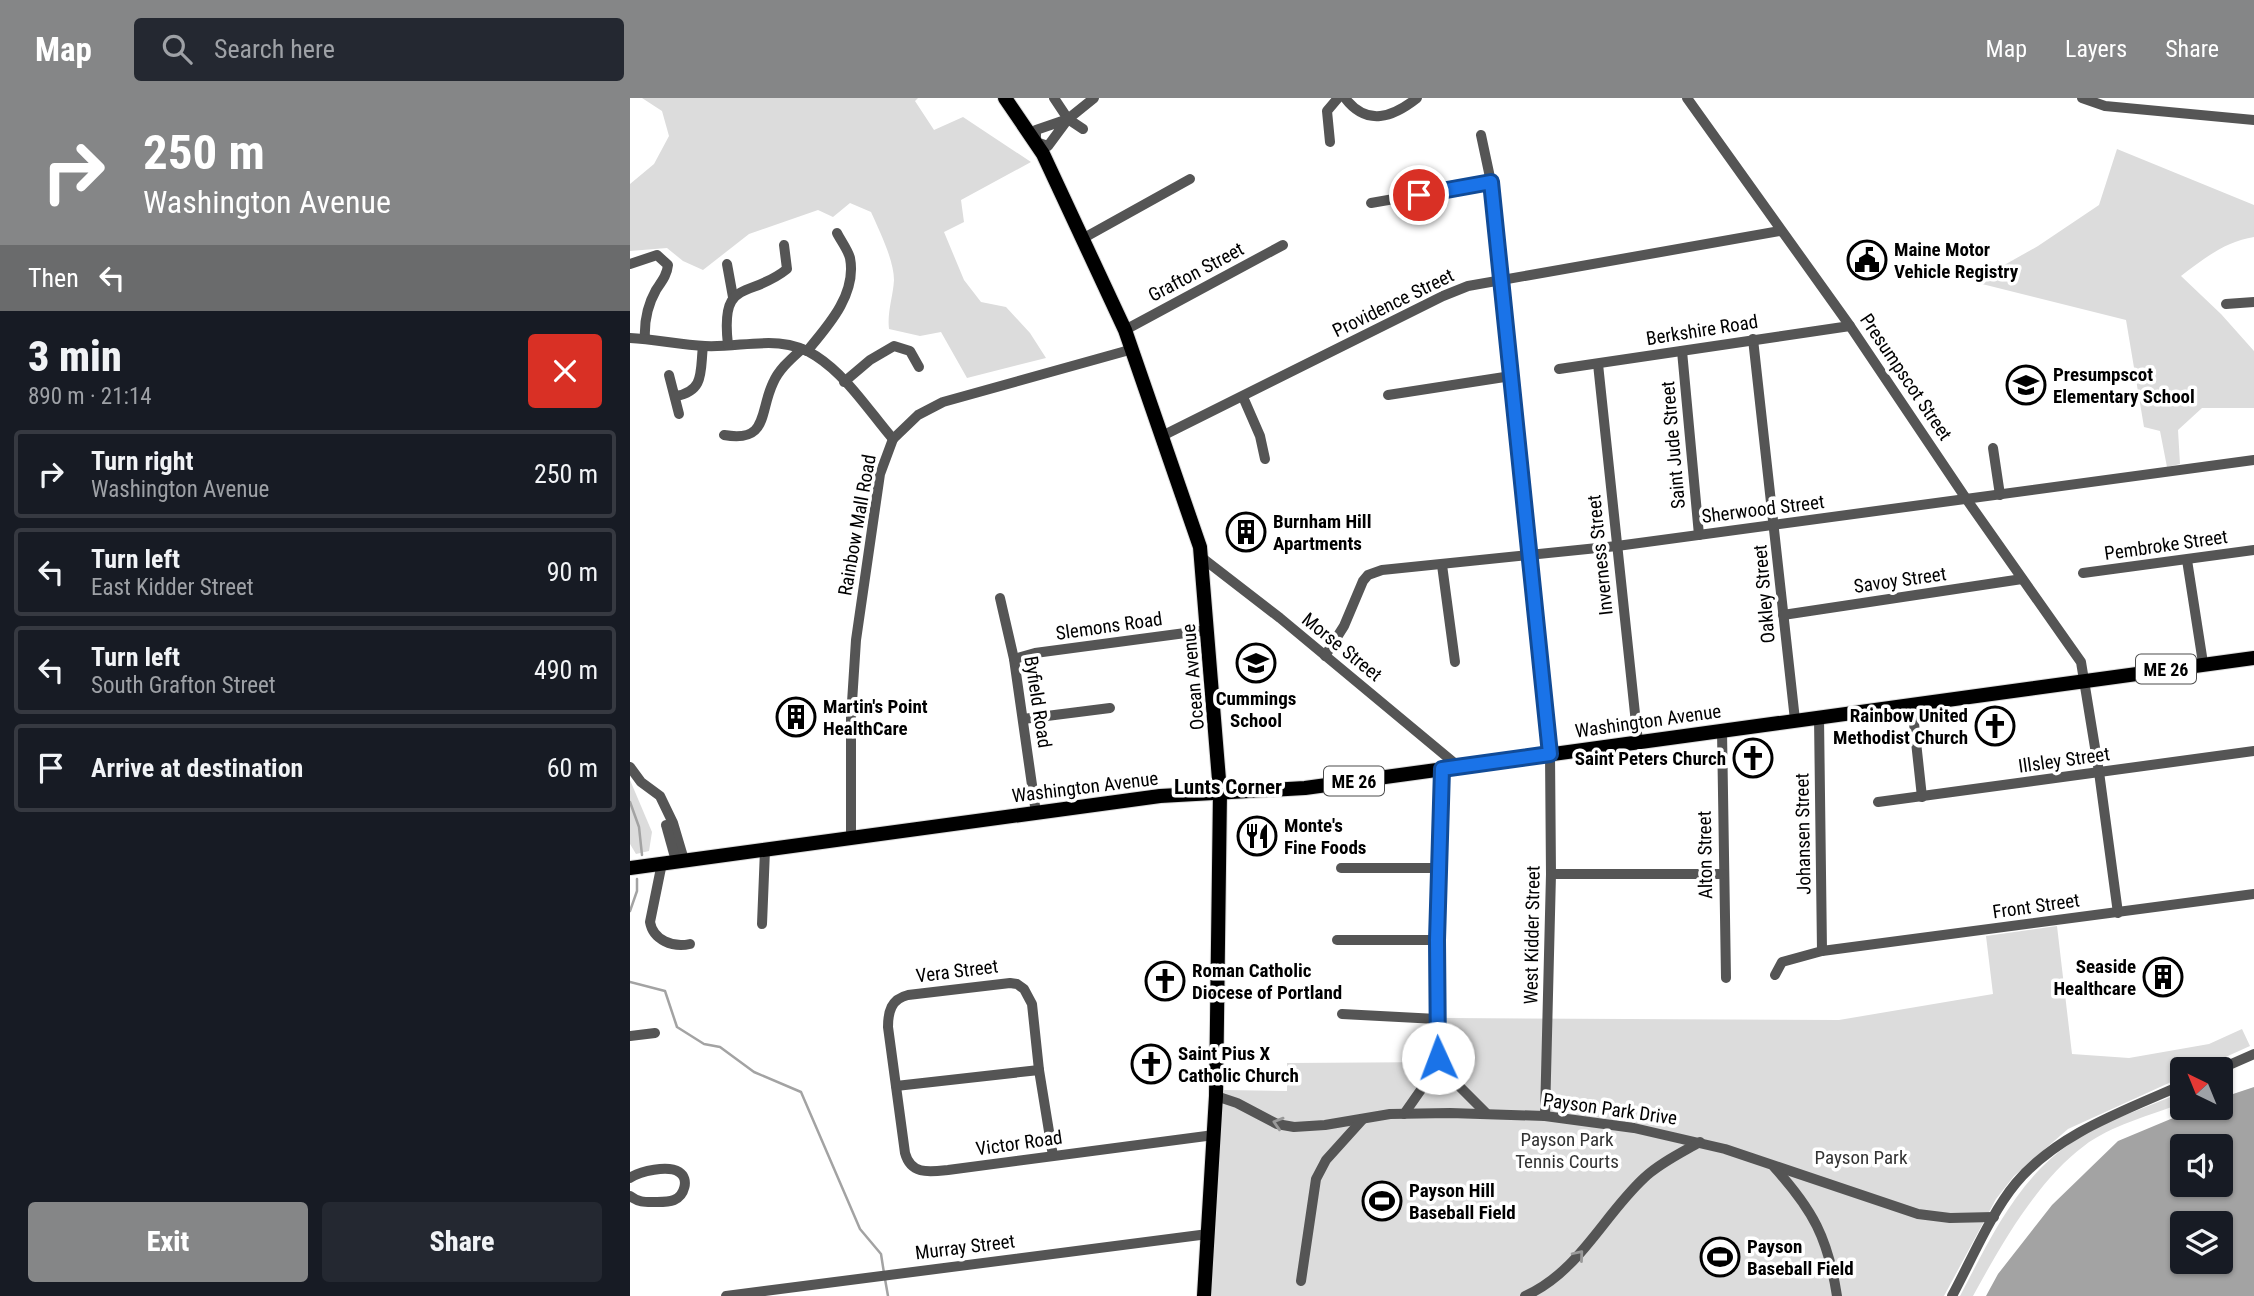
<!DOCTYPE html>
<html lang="en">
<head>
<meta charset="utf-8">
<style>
	body { margin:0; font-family:"Roboto Condensed",sans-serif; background:#242831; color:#f1f3f6; height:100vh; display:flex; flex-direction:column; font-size:26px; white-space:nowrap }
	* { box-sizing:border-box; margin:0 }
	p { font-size:23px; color:#9ea1a6 }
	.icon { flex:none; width:38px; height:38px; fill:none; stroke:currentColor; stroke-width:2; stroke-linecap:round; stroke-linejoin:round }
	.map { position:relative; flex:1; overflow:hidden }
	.sheet { display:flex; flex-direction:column; background:#171b24; width:630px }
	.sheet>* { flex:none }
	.top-card { background:#858687; color:#fff; overflow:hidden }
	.needle { width:46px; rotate:317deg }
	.fabs { position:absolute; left:1540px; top:959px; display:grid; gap:14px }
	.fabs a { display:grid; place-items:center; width:63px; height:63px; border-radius:7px; background:#171b24; box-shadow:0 2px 5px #0004; font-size:35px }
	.pin { position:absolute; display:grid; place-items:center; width:60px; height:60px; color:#fff; margin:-30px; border:4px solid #fff; border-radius:50%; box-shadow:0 2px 7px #0007 }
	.me { position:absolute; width:77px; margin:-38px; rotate:358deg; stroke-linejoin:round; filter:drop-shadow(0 0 5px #0008) }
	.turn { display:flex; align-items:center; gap:24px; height:147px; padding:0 28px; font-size:32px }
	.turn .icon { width:91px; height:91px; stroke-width:2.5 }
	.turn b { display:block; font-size:49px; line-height:60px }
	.then { display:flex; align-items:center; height:66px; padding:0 28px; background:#0003; gap:14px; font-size:26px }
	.round { display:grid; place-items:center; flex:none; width:74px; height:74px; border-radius:7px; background:#242831 }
	.headline { display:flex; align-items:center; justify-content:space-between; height:119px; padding:0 28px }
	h1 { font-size:42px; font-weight:800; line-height:52px }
	.action { display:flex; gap:14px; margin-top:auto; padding:14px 28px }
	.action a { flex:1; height:80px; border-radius:7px; background:#858687; color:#fff; font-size:28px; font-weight:800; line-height:80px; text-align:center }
	.action a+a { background:#242831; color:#f1f3f6 }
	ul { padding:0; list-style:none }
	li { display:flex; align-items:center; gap:21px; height:88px; margin:0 14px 10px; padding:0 14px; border:4px solid #363941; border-radius:7px }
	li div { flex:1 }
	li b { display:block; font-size:26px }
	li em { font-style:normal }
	header { display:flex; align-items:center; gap:42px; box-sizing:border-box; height:98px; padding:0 35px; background:#858687; color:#fff }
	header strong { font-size:33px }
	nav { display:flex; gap:38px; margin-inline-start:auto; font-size:24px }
	.search { width:490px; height:63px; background:#242831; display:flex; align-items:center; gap:18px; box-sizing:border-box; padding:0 24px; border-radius:7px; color:#9ea1a6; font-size:26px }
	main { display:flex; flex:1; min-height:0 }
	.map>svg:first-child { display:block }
	.green { fill:#dcdcdc }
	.water { fill:#a3a3a3; fill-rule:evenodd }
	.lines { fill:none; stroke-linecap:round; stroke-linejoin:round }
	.stream { stroke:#a3a3a3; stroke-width:2.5 }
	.major-casing { stroke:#dbdbdb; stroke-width:16 }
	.minor { stroke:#555; stroke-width:10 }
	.major { stroke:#000; stroke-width:14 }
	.oneway { stroke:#999 }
	.route-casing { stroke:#114b97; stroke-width:18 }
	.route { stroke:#1a73e8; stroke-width:12 }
	.labels { text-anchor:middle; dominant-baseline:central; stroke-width:7; stroke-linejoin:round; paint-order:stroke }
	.shield { fill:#fff; stroke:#4c4c4c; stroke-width:2 }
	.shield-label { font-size:18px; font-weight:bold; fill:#000 }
	.poi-label { font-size:19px; font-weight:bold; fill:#000; stroke:#fff; text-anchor:start }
	.street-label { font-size:19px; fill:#000; stroke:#fff }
	.park-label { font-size:19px; fill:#333; stroke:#fff }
	.neighbourhood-label { font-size:21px; font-weight:bold; fill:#000; stroke:#fff }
</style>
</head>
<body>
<header>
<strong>Map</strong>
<div class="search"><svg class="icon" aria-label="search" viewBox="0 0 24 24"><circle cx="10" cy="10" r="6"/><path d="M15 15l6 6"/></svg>Search here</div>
<nav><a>Map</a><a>Layers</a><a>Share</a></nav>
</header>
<main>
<section class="sheet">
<div class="top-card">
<div class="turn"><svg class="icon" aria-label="right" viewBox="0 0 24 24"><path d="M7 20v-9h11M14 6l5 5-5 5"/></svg><div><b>250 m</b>Washington Avenue</div></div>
<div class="then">Then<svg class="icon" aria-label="left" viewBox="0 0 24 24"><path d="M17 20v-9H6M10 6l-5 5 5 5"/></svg></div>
</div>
<div class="headline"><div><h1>3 min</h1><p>890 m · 21:14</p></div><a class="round" style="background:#d93025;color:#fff"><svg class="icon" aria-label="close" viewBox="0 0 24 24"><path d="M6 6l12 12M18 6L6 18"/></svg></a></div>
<ul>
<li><svg class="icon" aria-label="right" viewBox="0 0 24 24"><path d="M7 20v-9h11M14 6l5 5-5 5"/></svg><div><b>Turn right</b><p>Washington Avenue</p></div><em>250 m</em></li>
<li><svg class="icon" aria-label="left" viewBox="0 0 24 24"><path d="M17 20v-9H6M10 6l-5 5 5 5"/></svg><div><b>Turn left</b><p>East Kidder Street</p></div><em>90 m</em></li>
<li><svg class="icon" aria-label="left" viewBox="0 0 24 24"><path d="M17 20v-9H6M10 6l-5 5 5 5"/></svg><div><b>Turn left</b><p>South Grafton Street</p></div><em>490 m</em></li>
<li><svg class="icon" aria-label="arrive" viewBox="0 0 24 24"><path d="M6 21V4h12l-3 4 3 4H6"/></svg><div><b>Arrive at destination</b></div><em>60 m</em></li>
</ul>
<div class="action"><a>Exit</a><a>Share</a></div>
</section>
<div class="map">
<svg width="1624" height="1198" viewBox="0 0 1624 1198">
	<rect width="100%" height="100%" fill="#fff"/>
	<!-- green -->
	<g class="green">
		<path d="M12,0h276l-3,3 19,29 29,-13 68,45 -70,38 3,22 -20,10 20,48 17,22 25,5 24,26 16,25 -79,20 -26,-46 -21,4 -31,-7c-2,-17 4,-32 5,-49 0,-20 -15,-50 -23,-68l-21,-9 -17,14 -15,-7 -69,24 -46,36 -20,-9 -16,-13 -37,3v-67l24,-20 15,-28 -7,-25z"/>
		<path d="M1487,51l137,56v32c-28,4 -51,22 -73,39l40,38 33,37v57h-52l-24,22 2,34 -13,3 -7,-36 -16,-4 -18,-107 -152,-38 64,-36 61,-41z"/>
		<path d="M0,682l22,52 -3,19 -13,3 -6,-10z"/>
		<path d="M1427,828l15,128 57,4 80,-14 33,-15 8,17 -51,23h-17v8l-114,52 -54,47 -18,23 -52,97h-734l14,-206 63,1v-28l160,-1 -2,-44 394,2 154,-26 -7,-58z"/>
		<path d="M1552,994v11c-30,12 -73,23 -98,43 -47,35 -83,99 -111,150h-13c30,-57 58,-119 114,-155 33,-22 73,-33 108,-49z"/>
	</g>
	<!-- water -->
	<path class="water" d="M1624,989v209h-268l12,-22 54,-69 66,-64 79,-33h24v-10zM1552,1048h39v39h-39zM1552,1125h39v39h-39z"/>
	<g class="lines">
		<!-- stream -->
		<g class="stream">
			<path d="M0,704l9,25 3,28"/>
			<path d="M0,813l7,-20v-12"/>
			<path d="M0,884l35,9 12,36 27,17 16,3 34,25 47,20 59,137 21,25 3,19"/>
			<path d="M255,1181l3,17"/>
		</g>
		<defs>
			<g id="major">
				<path d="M375,0l38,56 82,176 75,217 20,245 -4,304 -12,200"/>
				<path d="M0,770l530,-72 145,-8 949,-130"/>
			</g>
		</defs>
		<!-- major casing -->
		<use href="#major" class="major-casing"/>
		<!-- minor -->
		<g class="minor">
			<path d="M424,0l14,21 15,10"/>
			<path d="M715,0c22,29 48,19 72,0"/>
			<path d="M1057,0l163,228 117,174 114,162 18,110 19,141"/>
			<path d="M1452,0l23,8 149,14"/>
			<path d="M438,21l-32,11v12l12,4 20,-27 26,-21"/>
			<path d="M851,37l10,47 11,97 48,475 1,120 -6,242"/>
			<path d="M700,44l-3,-31 11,-13"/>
			<path d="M741,105l120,-21"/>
			<path d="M452,141l108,-60"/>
			<path d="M0,166l27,-9 11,10c-1,10 -6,16 -12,25 -9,16 -12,31 -11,49"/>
			<path d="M97,166l6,33"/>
			<path d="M1596,206l28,-2"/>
			<path d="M495,232l158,-85"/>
			<path d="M0,240c25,1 50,7 75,8 38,2 76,-13 111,10 31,20 53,55 77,83"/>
			<path d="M1123,241l42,381"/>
			<path d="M98,247c-8,-69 21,-45 59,-76l-3,-24"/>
			<path d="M177,253c21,-25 50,-57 43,-93 -2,-8 -9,-17 -13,-25"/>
			<path d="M1052,253l17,184"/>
			<path d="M968,266l40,378"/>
			<path d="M929,271l291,-43"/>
			<path d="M39,277l10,39"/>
			<path d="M214,284l26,-22 24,-14 16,5 9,16"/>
			<path d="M758,297l123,-19"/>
			<path d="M46,298c29,-5 24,-25 27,-50"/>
			<path d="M613,299l17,39 5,23"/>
			<path d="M94,337c45,8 35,-23 49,-52 6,-14 18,-24 29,-34"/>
			<path d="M532,338l281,-140 25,-10 312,-55"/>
			<path d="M1363,350l7,47"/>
			<path d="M571,459l79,61 178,148"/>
			<path d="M1557,462l16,103"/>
			<path d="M812,467l13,97"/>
			<path d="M1453,475l171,-23"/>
			<path d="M370,500l14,61 22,154"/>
			<path d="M1153,517l239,-36"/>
			<path d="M695,558l19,-30 19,-45 5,-6 14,-5 235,-24 637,-86"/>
			<path d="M384,561l21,-6 173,-23"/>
			<path d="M1282,607l10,92"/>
			<path d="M1189,619l3,234"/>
			<path d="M393,621l87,-11"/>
			<path d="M1092,633l4,247"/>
			<path d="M0,669l11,15 19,14 13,27 11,37"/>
			<path d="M1248,704l376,-51"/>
			<path d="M36,727l10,36"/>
			<path d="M221,739v-119l5,-78 24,-166 13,-35 25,-24 25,-13 190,-53"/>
			<path d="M32,765l-12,59c3,18 23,26 40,22"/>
			<path d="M711,770h98"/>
			<path d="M921,776h172"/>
			<path d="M132,826l3,-74"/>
			<path d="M707,842h100"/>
			<path d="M1145,877l7,-13 40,-11 432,-57"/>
			<path d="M712,916l95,5"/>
			<path d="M0,938l25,-3"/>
			<path d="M808,960l15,22 33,33"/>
			<path d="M1590,971l34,-15"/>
			<path d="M266,988l143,-16"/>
			<path d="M586,998l21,7 40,21 17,3 31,-2 65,-11 60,-1 95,3 89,12 91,21 193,65 32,4 44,-1"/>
			<path d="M774,1016l21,-30 13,-26 -1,-118 5,-171"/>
			<path d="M423,1058l-14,-86 -7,-66 -8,-15 -7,-5 -7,-1 -102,12c-17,4 -20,17 -20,32l17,126c6,22 24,19 43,17l266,-35"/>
			<path d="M1144,1069c39,43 54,71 63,129"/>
			<path d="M0,1080c10,-7 38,-13 49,-6 11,7 5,24 -5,28 -5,2 -12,2 -17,2 -11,0 -18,1 -27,-6"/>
			<path d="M671,1183l15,-102 10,-19 37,-41"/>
			<path d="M96,1198l482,-62"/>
			<path d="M895,1198c54,-24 78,-80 119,-118 16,-15 37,-25 56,-36"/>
			<path d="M1322,1198c19,-35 39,-83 64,-113 42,-50 108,-72 166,-98"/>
		</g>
		<!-- major -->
		<use href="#major" class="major"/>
	</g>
	<!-- one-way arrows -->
	<defs><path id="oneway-chevron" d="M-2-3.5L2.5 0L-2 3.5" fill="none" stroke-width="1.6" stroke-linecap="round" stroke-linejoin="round" transform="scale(1.75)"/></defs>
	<g class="oneway">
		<use href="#oneway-chevron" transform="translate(648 1025) rotate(-163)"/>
		<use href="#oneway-chevron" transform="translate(949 1157) rotate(-50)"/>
	</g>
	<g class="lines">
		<defs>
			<path id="route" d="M789,97l72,-13 59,572 -108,15 -5,171 1,118"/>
		</defs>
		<!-- route casing -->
		<use href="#route" class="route-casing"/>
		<!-- route -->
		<use href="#route" class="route"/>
	</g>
	<!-- icons -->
	<defs>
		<symbol id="civic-ring" viewBox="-11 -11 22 22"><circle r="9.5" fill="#fff" stroke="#000" stroke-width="1.5"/><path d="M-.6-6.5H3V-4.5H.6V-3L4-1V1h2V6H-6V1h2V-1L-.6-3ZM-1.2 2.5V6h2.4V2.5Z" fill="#000"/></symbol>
		<symbol id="school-ring" viewBox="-11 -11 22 22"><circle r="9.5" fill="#fff" stroke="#000" stroke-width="1.5"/><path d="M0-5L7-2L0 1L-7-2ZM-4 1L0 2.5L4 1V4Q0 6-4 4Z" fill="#000"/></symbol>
		<symbol id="building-ring" viewBox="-11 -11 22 22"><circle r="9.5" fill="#fff" stroke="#000" stroke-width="1.5"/><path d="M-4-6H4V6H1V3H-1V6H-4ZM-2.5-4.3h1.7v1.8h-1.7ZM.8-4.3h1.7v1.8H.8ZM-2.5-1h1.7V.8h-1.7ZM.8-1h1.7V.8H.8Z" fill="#000"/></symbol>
		<symbol id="church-ring" viewBox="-11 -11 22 22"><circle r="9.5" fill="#fff" stroke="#000" stroke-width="1.5"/><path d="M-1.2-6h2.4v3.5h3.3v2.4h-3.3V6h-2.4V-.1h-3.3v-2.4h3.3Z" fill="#000"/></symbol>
		<symbol id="restaurant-ring" viewBox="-11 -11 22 22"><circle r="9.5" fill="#fff" stroke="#000" stroke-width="1.5"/><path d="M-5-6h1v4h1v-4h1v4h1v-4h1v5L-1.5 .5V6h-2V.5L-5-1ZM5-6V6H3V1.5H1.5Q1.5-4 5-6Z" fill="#000"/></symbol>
		<symbol id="stadium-ring" viewBox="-11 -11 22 22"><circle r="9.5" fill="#fff" stroke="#000" stroke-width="1.5"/><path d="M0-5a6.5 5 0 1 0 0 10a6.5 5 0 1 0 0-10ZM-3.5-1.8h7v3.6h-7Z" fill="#000"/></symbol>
	</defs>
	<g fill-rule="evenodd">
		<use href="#civic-ring" x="1215" y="140" width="44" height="44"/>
		<use href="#school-ring" x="1374" y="265" width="44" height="44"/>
		<use href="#building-ring" x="594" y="412" width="44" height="44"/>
		<use href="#school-ring" x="604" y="543" width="44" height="44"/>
		<use href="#building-ring" x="144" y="597" width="44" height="44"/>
		<use href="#church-ring" x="1343" y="606" width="44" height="44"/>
		<use href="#church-ring" x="1101" y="638" width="44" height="44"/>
		<use href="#restaurant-ring" x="605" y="716" width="44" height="44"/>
		<use href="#building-ring" x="1511" y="857" width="44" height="44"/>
		<use href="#church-ring" x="513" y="861" width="44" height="44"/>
		<use href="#church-ring" x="499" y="944" width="44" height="44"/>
		<use href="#stadium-ring" x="730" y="1081" width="44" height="44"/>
		<use href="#stadium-ring" x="1068" y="1137" width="44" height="44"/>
	</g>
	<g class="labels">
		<!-- shield labels -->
		<g class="shield">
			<rect x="1506" y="556.5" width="60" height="29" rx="5"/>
			<rect x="694" y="668.5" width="60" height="29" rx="5"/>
		</g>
		<g class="shield-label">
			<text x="1536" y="571">ME 26</text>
			<text x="724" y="683">ME 26</text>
		</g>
		<!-- poi labels -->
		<g class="poi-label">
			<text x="1264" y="151">Maine Motor<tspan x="1264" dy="22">Vehicle Registry</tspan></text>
			<text x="1423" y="276">Presumpscot<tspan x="1423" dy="22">Elementary School</tspan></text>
			<text x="643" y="423">Burnham Hill<tspan x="643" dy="22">Apartments</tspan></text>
			<text x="626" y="600" text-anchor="middle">Cummings<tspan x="626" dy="22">School</tspan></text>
			<text x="193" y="608">Martin's Point<tspan x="193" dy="22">HealthCare</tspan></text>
			<text x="1338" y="617" text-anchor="end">Rainbow United<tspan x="1338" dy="22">Methodist Church</tspan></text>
			<text x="1096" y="660" text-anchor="end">Saint Peters Church</text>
			<text x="654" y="727">Monte's<tspan x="654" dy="22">Fine Foods</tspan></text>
			<text x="1506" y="868" text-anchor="end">Seaside<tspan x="1506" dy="22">Healthcare</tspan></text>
			<text x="562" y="872">Roman Catholic<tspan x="562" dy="22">Diocese of Portland</tspan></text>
			<text x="548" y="955">Saint Pius X<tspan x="548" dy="22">Catholic Church</tspan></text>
			<text x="779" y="1092">Payson Hill<tspan x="779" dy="22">Baseball Field</tspan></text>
			<text x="1117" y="1148">Payson<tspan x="1117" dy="22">Baseball Field</tspan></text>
		</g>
		<!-- street labels -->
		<g class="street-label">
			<text transform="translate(566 174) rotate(-28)">Grafton Street</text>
			<text transform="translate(763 205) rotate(-26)">Providence Street</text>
			<text transform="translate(1072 232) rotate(-9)">Berkshire Road</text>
			<text transform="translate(1276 279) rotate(56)">Presumpscot Street</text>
			<text transform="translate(1043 347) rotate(-95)">Saint Jude Street</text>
			<text transform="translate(1133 411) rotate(-7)">Sherwood Street</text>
			<text transform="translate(227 427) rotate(-80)">Rainbow Mall Road</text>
			<text transform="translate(1536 447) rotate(-8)">Pembroke Street</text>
			<text transform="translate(970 457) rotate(-96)">Inverness Street</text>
			<text transform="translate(1270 482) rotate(-8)">Savoy Street</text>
			<text transform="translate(1134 496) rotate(-95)">Oakley Street</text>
			<text transform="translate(479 528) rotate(-8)">Slemons Road</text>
			<text transform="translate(712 549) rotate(39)">Morse Street</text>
			<text transform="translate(563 579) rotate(-95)">Ocean Avenue</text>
			<text transform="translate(408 604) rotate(81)">Byfield Road</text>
			<text transform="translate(1018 623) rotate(-8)">Washington Avenue</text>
			<text transform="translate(1434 662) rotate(-8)">Illsley Street</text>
			<text transform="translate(455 689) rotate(-7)">Washington Avenue</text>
			<text transform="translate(1173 736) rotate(-91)">Johansen Street</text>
			<text transform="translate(1075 757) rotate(-91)">Alton Street</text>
			<text transform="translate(1406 808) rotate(-8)">Front Street</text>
			<text transform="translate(902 837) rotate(-89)">West Kidder Street</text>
			<text transform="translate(327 873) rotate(-7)">Vera Street</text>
			<text transform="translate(980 1011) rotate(8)">Payson Park Drive</text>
			<text transform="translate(389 1045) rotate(-8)">Victor Road</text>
			<text transform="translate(335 1149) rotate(-7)">Murray Street</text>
		</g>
		<!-- park labels -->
		<g class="park-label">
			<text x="937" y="1041">Payson Park<tspan x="937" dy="22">Tennis Courts</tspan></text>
			<text x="1231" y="1059">Payson Park</text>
		</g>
		<!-- neighbourhood labels -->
		<g class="neighbourhood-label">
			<text x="598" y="689">Lunts Corner</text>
		</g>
	</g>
</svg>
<div class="fabs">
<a><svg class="needle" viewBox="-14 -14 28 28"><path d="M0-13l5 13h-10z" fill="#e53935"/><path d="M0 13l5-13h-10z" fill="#9ea1a6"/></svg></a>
<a><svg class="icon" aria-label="sound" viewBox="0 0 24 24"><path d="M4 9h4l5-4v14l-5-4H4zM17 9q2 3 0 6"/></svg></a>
<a><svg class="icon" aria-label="layers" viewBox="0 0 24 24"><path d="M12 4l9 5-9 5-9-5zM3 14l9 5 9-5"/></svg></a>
</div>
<div class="pin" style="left:789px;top:97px;background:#d93025"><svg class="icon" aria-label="arrive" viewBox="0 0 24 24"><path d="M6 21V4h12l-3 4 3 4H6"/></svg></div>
<svg class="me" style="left:808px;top:960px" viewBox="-20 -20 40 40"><circle r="19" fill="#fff"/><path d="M0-13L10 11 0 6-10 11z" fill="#1a73e8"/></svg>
</div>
</main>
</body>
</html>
